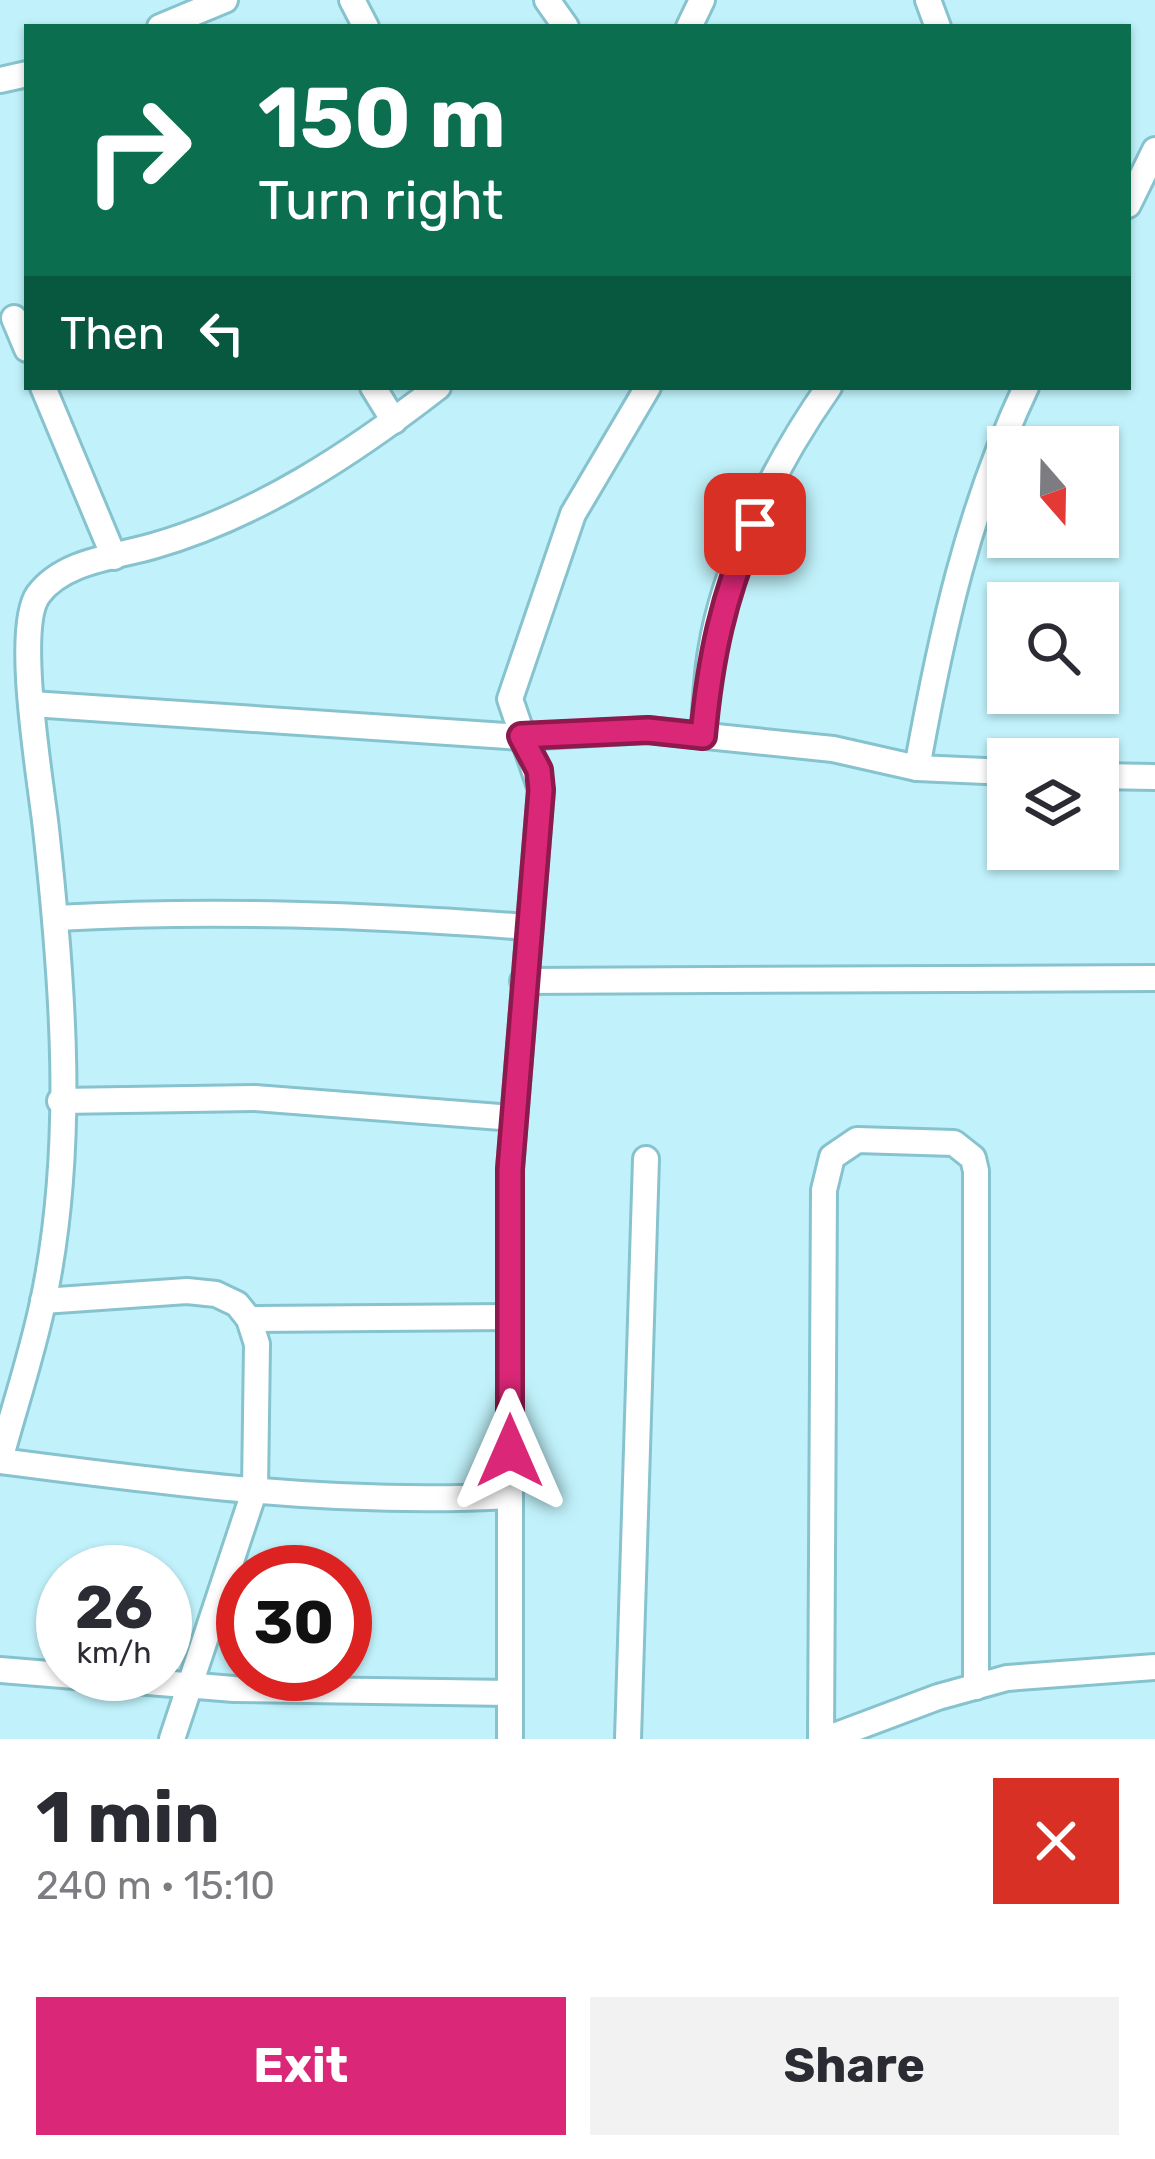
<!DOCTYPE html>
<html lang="en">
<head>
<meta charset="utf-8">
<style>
	body { margin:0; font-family:Rubik,sans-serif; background:#f2f2f3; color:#2b2b33; height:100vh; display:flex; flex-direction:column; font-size:45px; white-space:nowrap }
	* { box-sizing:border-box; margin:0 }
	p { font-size:39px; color:#7c7c81 }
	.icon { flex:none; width:66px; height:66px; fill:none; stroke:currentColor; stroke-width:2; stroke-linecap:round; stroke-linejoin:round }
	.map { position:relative; height:1739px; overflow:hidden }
	.sheet { display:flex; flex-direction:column; background:#fff; flex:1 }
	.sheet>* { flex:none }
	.top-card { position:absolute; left:24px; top:24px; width:1107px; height:366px; border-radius:0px; box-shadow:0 3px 9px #0004; background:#0b6e4f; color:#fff; overflow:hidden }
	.needle { width:78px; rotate:160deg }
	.tools { position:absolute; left:987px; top:426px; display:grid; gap:24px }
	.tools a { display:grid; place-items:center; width:132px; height:132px; border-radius:0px; background:#fff; box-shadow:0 3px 9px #0004; font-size:60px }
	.speed { position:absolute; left:36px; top:1545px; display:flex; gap:24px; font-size:60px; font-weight:700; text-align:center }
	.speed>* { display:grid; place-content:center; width:156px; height:156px; border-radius:50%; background:#fff; box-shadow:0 3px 9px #0004; line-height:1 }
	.speed small { font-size:30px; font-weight:400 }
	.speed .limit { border:18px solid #d22; background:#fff; color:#111 }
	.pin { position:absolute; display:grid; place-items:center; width:102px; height:102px; color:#fff; margin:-51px; border-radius:24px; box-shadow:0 6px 18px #0006 }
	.me { position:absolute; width:132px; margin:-66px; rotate:0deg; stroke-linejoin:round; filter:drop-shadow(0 0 9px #0008) }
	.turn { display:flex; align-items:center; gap:42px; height:252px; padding:0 36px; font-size:54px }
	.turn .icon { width:156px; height:156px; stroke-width:2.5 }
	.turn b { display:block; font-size:84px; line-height:102px }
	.then { display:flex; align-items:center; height:114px; padding:0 36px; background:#0003; gap:24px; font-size:45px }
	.round { display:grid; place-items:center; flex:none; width:126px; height:126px; border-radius:0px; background:#f2f2f3 }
	.summary { display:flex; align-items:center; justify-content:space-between; height:204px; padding:0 36px }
	h1 { font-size:72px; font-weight:700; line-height:90px }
	.button { display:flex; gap:24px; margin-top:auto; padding:24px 36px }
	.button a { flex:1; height:138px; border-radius:0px; background:#db2777; color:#fff; font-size:48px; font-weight:700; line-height:138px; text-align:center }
	.button a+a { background:#f2f2f3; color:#2b2b33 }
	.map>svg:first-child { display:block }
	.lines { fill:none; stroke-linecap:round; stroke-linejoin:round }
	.street-casing { stroke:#86c3ce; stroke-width:30 }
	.street { stroke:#fff; stroke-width:24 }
	.route-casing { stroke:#8e194d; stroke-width:30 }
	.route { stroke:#db2777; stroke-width:21 }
</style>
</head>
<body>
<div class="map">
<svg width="1155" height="1739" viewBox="0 0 1155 1739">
	<rect width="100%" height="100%" fill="#c1f2fb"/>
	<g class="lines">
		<defs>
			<g id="street">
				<path d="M352,0l14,27"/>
				<path d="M547,0l19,27"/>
				<path d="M928,0l10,27"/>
				<path d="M160,27l65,-27"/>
				<path d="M689,27l13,-27"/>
				<path d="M0,80l27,-6"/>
				<path d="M1128,205l27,-55"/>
				<path d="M14,318l13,31"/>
				<path d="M43,387l71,170"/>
				<path d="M373,387l21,34"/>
				<path d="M32,704l489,33 127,-7 185,19 84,19 91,4"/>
				<path d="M703,736c3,-28 3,-57 8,-85 14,-89 66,-190 118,-264"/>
				<path d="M917,768c24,-133 51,-258 109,-381"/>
				<path d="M1098,776l57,1"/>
				<path d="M56,918c159,-9 313,-3 471,9"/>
				<path d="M523,981l632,-3"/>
				<path d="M60,1101l195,-3 259,20"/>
				<path d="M43,1301l144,-10 29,3 21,10 12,15 8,25 -2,145 -83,250"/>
				<path d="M249,1319l261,-2"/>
				<path d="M0,1460c14,-52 32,-105 43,-158 33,-154 20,-318 3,-473 -5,-46 -32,-200 -8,-234 25,-34 77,-38 115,-49 105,-30 200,-93 285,-159"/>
				<path d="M0,1461c168,22 340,45 510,35"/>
				<path d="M0,1670l234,19 276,4"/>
				<path d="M510,1739v-570l31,-379 -31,-91 63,-185 75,-127"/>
				<path d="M628,1739l18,-580"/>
				<path d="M821,1739l3,-549 8,-33 25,-17 97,3 19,15 3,13v516"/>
				<path d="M826,1739l112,-42 69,-19 148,-11"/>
			</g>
		</defs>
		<!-- street casing -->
		<use href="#street" class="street-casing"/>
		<!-- street -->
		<use href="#street" class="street"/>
	</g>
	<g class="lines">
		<defs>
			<path id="route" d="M510,1451v-282l31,-379 -2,-20 -18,-34 127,-6 55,6c7,-77 20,-141 52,-212"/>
		</defs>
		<!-- route casing -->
		<use href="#route" class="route-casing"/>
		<!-- route -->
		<use href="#route" class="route"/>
	</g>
</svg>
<div class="tools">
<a><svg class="needle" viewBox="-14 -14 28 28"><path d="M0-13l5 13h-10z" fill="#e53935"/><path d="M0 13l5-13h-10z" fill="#7c7c81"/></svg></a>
<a><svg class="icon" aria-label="search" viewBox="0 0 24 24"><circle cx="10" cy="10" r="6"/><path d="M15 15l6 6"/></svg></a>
<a><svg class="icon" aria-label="layers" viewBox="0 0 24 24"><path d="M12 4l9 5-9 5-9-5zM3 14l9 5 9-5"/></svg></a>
</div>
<div class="speed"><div>26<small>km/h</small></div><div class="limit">30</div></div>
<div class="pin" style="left:755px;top:524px;background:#d93025"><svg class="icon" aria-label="arrive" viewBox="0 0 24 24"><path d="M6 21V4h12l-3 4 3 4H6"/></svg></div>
<svg class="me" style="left:510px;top:1451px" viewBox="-20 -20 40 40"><path d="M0-17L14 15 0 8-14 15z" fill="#db2777" stroke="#fff" stroke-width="4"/></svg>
<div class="top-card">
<div class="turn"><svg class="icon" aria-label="right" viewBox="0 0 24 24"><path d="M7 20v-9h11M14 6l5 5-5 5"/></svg><div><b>150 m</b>Turn right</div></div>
<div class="then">Then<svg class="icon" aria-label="left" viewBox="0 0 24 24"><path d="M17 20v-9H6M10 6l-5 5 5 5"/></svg></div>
</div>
</div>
<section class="sheet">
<div class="summary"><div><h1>1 min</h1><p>240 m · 15:10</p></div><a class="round" style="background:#d93025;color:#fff"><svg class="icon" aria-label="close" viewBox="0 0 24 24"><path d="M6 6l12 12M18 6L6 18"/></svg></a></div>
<div class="button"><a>Exit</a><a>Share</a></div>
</section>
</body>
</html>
